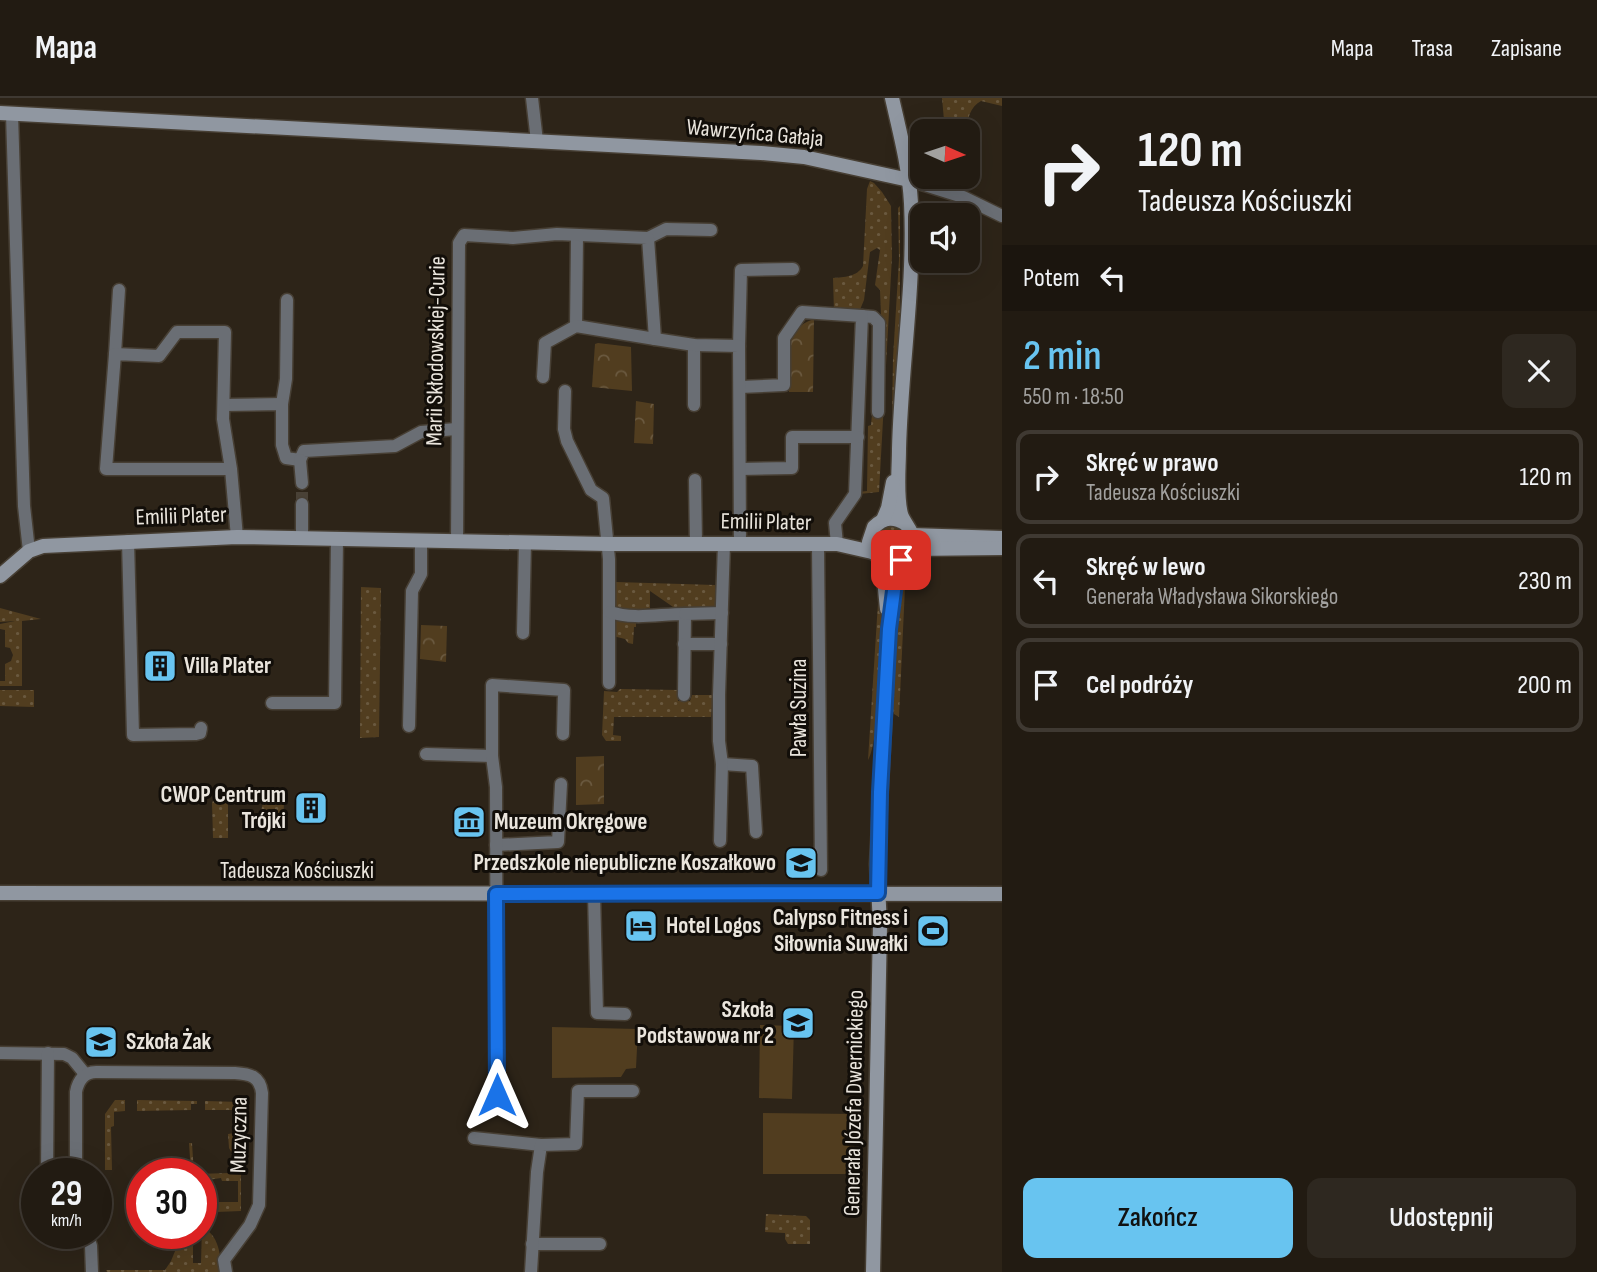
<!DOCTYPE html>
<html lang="pl">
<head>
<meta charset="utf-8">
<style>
	body { margin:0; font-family:"Sofia Sans Condensed",sans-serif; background:#2e2820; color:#f1f3f6; height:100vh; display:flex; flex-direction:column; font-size:26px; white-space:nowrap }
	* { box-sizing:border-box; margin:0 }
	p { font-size:23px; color:#a2a19f }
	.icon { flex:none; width:38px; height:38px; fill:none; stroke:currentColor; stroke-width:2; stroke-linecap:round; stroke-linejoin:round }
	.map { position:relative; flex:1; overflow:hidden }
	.drawer { display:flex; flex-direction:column; background:#221b12; width:595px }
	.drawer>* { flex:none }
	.top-card { background:#221b12; color:#f1f3f6; overflow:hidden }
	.needle { width:46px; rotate:93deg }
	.buttons { position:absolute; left:910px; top:21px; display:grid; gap:14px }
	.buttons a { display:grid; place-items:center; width:70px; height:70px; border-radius:14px; background:#221b12; box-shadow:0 7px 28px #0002,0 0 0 2px #3f3932; font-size:35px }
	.speed { position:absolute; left:21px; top:1060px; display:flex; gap:14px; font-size:35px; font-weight:700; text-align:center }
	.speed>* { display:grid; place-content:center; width:91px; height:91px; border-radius:50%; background:#221b12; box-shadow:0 7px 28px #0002,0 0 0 2px #3f3932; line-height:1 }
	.speed small { font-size:18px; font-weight:400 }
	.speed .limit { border:10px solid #d22; background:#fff; color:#111 }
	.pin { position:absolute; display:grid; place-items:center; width:60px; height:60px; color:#fff; margin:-30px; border-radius:14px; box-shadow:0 4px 10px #0006 }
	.me { position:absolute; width:77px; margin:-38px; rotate:0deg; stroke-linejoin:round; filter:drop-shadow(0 0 5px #0008) }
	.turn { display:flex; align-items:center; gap:24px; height:147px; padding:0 21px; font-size:32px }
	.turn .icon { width:91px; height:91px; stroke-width:2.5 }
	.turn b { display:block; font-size:49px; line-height:60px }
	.then { display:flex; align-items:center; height:66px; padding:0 21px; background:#0003; gap:14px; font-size:26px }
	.round { display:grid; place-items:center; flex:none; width:74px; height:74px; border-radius:14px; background:#2e2820 }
	.overview { display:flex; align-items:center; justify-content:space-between; height:119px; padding:0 21px }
	h1 { font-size:42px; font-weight:600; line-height:52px; color:#68c4f0 }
	.cta { display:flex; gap:14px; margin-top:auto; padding:14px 21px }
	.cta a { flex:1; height:80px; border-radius:14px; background:#68c4f0; color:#111; font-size:28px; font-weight:600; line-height:80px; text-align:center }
	.cta a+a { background:#2e2820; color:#f1f3f6 }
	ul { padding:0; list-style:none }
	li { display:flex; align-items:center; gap:21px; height:94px; margin:0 14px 10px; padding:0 7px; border:4px solid #3f3932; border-radius:14px }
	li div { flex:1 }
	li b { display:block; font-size:26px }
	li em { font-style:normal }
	header { display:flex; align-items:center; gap:42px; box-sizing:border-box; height:98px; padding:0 35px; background:#221b12; border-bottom:2px solid #3f3932 }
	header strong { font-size:33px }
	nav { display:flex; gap:38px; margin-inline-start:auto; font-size:24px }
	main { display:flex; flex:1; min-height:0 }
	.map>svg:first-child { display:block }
	.grass { fill:url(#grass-dots) }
	.park { fill:url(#park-crowns) }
	.pitch { fill:#513d1f }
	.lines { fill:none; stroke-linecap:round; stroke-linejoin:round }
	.street-tunnel { stroke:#494136; stroke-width:12; stroke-dasharray:12 6; stroke-linecap:butt }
	.street-casing { stroke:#473f34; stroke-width:15 }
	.secondary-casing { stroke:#473f34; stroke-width:17 }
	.street { stroke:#6a6e74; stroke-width:12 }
	.secondary { stroke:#9097a1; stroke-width:14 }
	.route-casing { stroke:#114b97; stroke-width:18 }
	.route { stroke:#1a73e8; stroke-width:12 }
	.labels { text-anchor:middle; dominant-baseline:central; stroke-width:6; stroke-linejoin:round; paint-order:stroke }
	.street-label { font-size:23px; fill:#eae5dd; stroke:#120e09 }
	.poi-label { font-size:23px; font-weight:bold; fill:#eae5dd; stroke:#120e09; text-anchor:start }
</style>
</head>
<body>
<header>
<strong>Mapa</strong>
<nav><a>Mapa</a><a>Trasa</a><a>Zapisane</a></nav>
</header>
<main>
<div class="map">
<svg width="1002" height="1174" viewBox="0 0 1002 1174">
	<defs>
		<pattern id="grass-dots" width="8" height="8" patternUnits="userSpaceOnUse" patternTransform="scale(1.75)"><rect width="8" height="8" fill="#513d1f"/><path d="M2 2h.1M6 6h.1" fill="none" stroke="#6a593f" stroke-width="1.8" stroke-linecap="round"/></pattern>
		<pattern id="park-crowns" width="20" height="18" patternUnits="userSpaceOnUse" patternTransform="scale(1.75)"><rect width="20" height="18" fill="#513d1f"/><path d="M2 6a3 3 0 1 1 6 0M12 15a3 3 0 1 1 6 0" fill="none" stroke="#6a593f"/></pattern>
	</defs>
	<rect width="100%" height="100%" fill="#2d2418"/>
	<!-- grass -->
	<g class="grass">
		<path d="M942,0h60v8l-21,-5c-11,6 -14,18 -14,30h-22z"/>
		<path d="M870,83l4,2 8,9 9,14 1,51 -13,235 -20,2 -1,-2 9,-1 1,-65 3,-1 1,-11 10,1 2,-92 -3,-8 -1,-25 -5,-5 5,-35 -3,-2 -7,4 -6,48 -5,12h-25l-1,-34c11,-1 24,-1 30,-12l4,-77z"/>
		<path d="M900,108v115l-8,95 1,-58 6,-99 -1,-51z"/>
		<path d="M878,425l32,6 -5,28 -33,-5z"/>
		<path d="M616,484l99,3 1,24h-40l-26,-18v17l-10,2 -4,8v9h-2l-1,17 -5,-1 -3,-4 -12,-3v-53z"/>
		<path d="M899,487l6,2 -6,130 -5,-3 -2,-5z"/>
		<path d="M361,489l20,1 -2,149 -19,1z"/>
		<path d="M879,489c7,26 1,153 -11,173z"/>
		<path d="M0,510l41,11 -19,2v65h-22v-5h5v-17l6,-3 2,-6 -3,-7 -5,-1v-17l-5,-1v-5l15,-3 -15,1z"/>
		<path d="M620,591l58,1v11h12l2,-6h21l-2,22h-97l-1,18 8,1v5h-15l-4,-6 2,-44 13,1z"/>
		<path d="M0,592h34v17l-34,-1z"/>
		<path d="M228,692v48h-15l-1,-35 4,-8z"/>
		<path d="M270,696l9,1 5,8 -1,19 -9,7c-16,-4 -16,-26 -4,-35z"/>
		<path d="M115,1002h10v11l-11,1v14l-3,1 1,43h-7v-56z"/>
		<path d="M137,1002l60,1v3h-6v6l-54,1z"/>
		<path d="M205,1003l36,1v55l-8,-2 -4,-7 -1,-14 7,-1v-23h-30z"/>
		<path d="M189,1045h3l2,31 37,-1v-5h10v43l-25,1 -7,-6v-4h29v-21h-16l-1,-3 -20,3v-7h-10z"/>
		<path d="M766,1116l40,2 4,4v24h-22l-3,-5v-6l-20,-1z"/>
		<path d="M202,1129c17,8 19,28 19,45h-114l-1,-2h59l6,-9 11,-27h11v29h8z"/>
	</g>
	<!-- park -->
	<g class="park">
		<path d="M814,221l-1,73h-24c0,-28 -8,-63 25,-73z"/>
		<path d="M598,245l33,4 1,44 -40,-4 3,-43z"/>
		<path d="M636,303l18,3 -1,40 -19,-1z"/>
		<path d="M421,527l26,1 -1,36 -26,-3z"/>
		<path d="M604,658v48l-28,1v-48z"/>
	</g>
	<!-- pitch -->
	<g class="pitch">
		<path d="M760,927l34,1 -2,73 -33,-1z"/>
		<path d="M552,929l86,2 -2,39 -10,1 -5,8 -69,1z"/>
		<path d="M763,1015l92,1 -1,60h-91z"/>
	</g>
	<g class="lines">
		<!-- street-tunnel -->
		<path class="street-tunnel" d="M302,406v-21"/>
		<defs>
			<g id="street">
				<path d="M532,0l5,43"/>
				<path d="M12,16l12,392 5,45"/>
				<path d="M909,82l54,17 39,19"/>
				<path d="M648,140l18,-9 45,1"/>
				<path d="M862,218l11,1 6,6 -1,89"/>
				<path d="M576,228l1,-90"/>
				<path d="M694,247v60"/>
				<path d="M739,248l2,-76 52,-1"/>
				<path d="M115,256l4,-64"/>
				<path d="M543,279l2,-34 31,-17 79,13"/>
				<path d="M740,289l44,-2v-47l18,-26 60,4 -7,178 -20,29 2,21"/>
				<path d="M565,293l-1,38 3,12 24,49 12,8 6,61v124"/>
				<path d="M282,306l4,-25 1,-79"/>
				<path d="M224,307l58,-1v41l4,13 14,2 4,-9 91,-5 26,-14 35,-3"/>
				<path d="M300,362l2,23"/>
				<path d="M231,371h-125l9,-115 44,2 18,-24h48l-2,87 8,50 6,68"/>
				<path d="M741,371l51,-1v-31h66"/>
				<path d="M695,382l1,63"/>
				<path d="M302,440v-34"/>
				<path d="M128,443l5,194 63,-1 4,-1 1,-5"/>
				<path d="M457,443l2,-298 5,-8 49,3 44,-4 91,4 7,101 39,6 45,1 1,198"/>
				<path d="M818,447l3,325"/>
				<path d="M610,514c24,8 49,2 75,2l-1,81"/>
				<path d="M685,516l37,-1"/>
				<path d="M523,535l2,-91"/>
				<path d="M684,546h37"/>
				<path d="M272,605h63l2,-165"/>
				<path d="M409,628l3,-135 9,-17v-33"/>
				<path d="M426,656l66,2"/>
				<path d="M722,666l30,2 4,66"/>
				<path d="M720,743l2,-77 -3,-23v-46l5,-151"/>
				<path d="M496,747l62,-3 3,-58"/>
				<path d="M594,796l3,119 28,1"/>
				<path d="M0,955l64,1 8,4 13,16"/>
				<path d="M497,1005l-1,-316 -4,-31v-71l72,5 -1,44"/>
				<path d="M474,1040l67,7"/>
				<path d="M47,1076l1,-121"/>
				<path d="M76,1076v-82c2,-11 8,-20 20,-20l139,1c15,1 25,3 27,20l-3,112 -9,20 -26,35 2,12"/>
				<path d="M87,1136l4,12 1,26"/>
				<path d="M532,1146h68"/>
				<path d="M531,1174l6,-100 4,-27 35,-1 2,-53h55"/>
			</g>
			<g id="secondary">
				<path d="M892,0c8,35 17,69 19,105 4,82 -10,164 -12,246 0,20 -3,46 2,65 3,10 13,17 12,29 -3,27 -39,23 -44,-1l5,-15c10,-10 20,-11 32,-3"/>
				<path d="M0,15l761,40 43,4 105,23"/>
				<path d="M883,422l5,-12 5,-26"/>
				<path d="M912,437l90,3"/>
				<path d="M911,451l91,-1"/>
				<path d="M879,461l4,10 4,40"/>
				<path d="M0,478l29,-25 14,-5 194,-9 371,7h229l35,8"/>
				<path d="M0,795l1002,1"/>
				<path d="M873,1174l7,-346 -3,-62 12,-235 8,-61 3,-8"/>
			</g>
		</defs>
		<!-- street casing -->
		<use href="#street" class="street-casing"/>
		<!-- secondary casing -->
		<use href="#secondary" class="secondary-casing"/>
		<!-- street -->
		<use href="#street" class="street"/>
		<!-- secondary -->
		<use href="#secondary" class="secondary"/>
	</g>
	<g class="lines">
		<defs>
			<path id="route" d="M497,997l-1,-201 382,-1 2,-101 9,-163 8,-61 4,-8"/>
		</defs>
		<!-- route casing -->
		<use href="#route" class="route-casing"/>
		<!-- route -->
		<use href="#route" class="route"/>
	</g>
	<!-- icons -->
	<defs>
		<symbol id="building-square" viewBox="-11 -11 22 22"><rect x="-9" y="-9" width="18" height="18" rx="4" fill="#68c4f0" stroke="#120e09"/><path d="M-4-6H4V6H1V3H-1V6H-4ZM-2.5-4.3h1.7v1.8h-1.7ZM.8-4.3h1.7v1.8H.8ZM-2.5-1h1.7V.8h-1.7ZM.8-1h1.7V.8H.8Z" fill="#111"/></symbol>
		<symbol id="museum-square" viewBox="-11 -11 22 22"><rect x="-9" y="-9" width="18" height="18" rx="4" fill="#68c4f0" stroke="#120e09"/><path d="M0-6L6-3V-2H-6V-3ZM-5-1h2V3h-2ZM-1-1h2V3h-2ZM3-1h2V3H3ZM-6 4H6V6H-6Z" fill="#111"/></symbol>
		<symbol id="school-square" viewBox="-11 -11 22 22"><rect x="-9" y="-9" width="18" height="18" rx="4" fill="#68c4f0" stroke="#120e09"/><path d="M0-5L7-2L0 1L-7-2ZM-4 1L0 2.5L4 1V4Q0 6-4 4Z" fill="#111"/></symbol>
		<symbol id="hotel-square" viewBox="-11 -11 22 22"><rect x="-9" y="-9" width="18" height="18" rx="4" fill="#68c4f0" stroke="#120e09"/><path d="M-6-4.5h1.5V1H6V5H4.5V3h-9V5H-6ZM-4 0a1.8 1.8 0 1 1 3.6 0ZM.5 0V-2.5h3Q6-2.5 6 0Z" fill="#111"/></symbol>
		<symbol id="stadium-square" viewBox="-11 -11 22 22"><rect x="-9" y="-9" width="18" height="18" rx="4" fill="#68c4f0" stroke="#120e09"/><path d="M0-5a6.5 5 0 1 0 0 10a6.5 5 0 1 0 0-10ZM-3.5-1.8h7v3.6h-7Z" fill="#111"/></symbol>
	</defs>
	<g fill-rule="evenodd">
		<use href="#building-square" x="141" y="549" width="38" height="38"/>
		<use href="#building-square" x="292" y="691" width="38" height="38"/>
		<use href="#museum-square" x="450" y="705" width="38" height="38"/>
		<use href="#school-square" x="782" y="746" width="38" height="38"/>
		<use href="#hotel-square" x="622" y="809" width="38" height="38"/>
		<use href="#stadium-square" x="914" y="814" width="38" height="38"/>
		<use href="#school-square" x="779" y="906" width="38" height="38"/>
		<use href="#school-square" x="82" y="925" width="38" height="38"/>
	</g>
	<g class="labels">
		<!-- street labels -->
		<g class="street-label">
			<text transform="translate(755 35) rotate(5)">Wawrzyńca Gałaja</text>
			<text transform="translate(436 253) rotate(-89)">Marii Skłodowskiej-Curie</text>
			<text transform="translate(181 418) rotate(-2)">Emilii Plater</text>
			<text transform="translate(766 424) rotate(1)">Emilii Plater</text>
			<text transform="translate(799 610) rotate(-90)">Pawła Suzina</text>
			<text x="297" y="773">Tadeusza Kościuszki</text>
			<text transform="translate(854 1005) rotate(-89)">Generała Józefa Dwernickiego</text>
			<text transform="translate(239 1037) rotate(-89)">Muzyczna</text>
		</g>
		<!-- poi labels -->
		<g class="poi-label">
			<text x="184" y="568">Villa Plater</text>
			<text x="286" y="697" text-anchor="end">CWOP Centrum<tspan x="286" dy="26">Trójki</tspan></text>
			<text x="494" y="724">Muzeum Okręgowe</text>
			<text x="776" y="765" text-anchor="end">Przedszkole niepubliczne Koszałkowo</text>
			<text x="908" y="820" text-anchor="end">Calypso Fitness i<tspan x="908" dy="26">Siłownia Suwałki</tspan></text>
			<text x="666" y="828">Hotel Logos</text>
			<text x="774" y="912" text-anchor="end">Szkoła<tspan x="774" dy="26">Podstawowa nr 2</tspan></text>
			<text x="126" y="944">Szkoła Żak</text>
		</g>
	</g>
</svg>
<div class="buttons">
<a><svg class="needle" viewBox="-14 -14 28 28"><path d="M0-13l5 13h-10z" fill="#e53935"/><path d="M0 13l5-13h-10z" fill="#a2a19f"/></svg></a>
<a><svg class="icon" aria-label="sound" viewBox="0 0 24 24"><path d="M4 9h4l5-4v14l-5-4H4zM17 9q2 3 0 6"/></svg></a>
</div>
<div class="speed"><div>29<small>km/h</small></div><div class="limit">30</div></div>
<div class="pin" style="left:901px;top:462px;background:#d93025"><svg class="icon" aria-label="arrive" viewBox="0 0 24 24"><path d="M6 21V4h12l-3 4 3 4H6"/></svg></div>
<svg class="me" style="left:497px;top:997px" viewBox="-20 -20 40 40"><path d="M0-17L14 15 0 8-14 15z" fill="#1a73e8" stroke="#fff" stroke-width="4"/></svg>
</div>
<section class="drawer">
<div class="top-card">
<div class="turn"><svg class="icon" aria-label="right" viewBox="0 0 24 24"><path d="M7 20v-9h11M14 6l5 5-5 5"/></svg><div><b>120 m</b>Tadeusza Kościuszki</div></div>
<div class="then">Potem<svg class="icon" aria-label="left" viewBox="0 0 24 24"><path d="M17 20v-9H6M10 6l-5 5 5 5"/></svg></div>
</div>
<div class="overview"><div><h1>2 min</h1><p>550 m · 18:50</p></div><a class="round"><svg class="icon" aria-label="close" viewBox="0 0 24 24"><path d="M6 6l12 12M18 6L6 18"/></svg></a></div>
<ul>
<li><svg class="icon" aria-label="right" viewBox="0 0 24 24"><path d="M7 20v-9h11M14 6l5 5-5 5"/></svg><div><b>Skręć w prawo</b><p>Tadeusza Kościuszki</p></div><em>120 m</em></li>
<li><svg class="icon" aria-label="left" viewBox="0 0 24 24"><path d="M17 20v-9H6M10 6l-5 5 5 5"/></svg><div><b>Skręć w lewo</b><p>Generała Władysława Sikorskiego</p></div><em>230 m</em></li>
<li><svg class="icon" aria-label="arrive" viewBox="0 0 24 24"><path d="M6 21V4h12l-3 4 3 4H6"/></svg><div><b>Cel podróży</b></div><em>200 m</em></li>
</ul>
<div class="cta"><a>Zakończ</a><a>Udostępnij</a></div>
</section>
</main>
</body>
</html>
